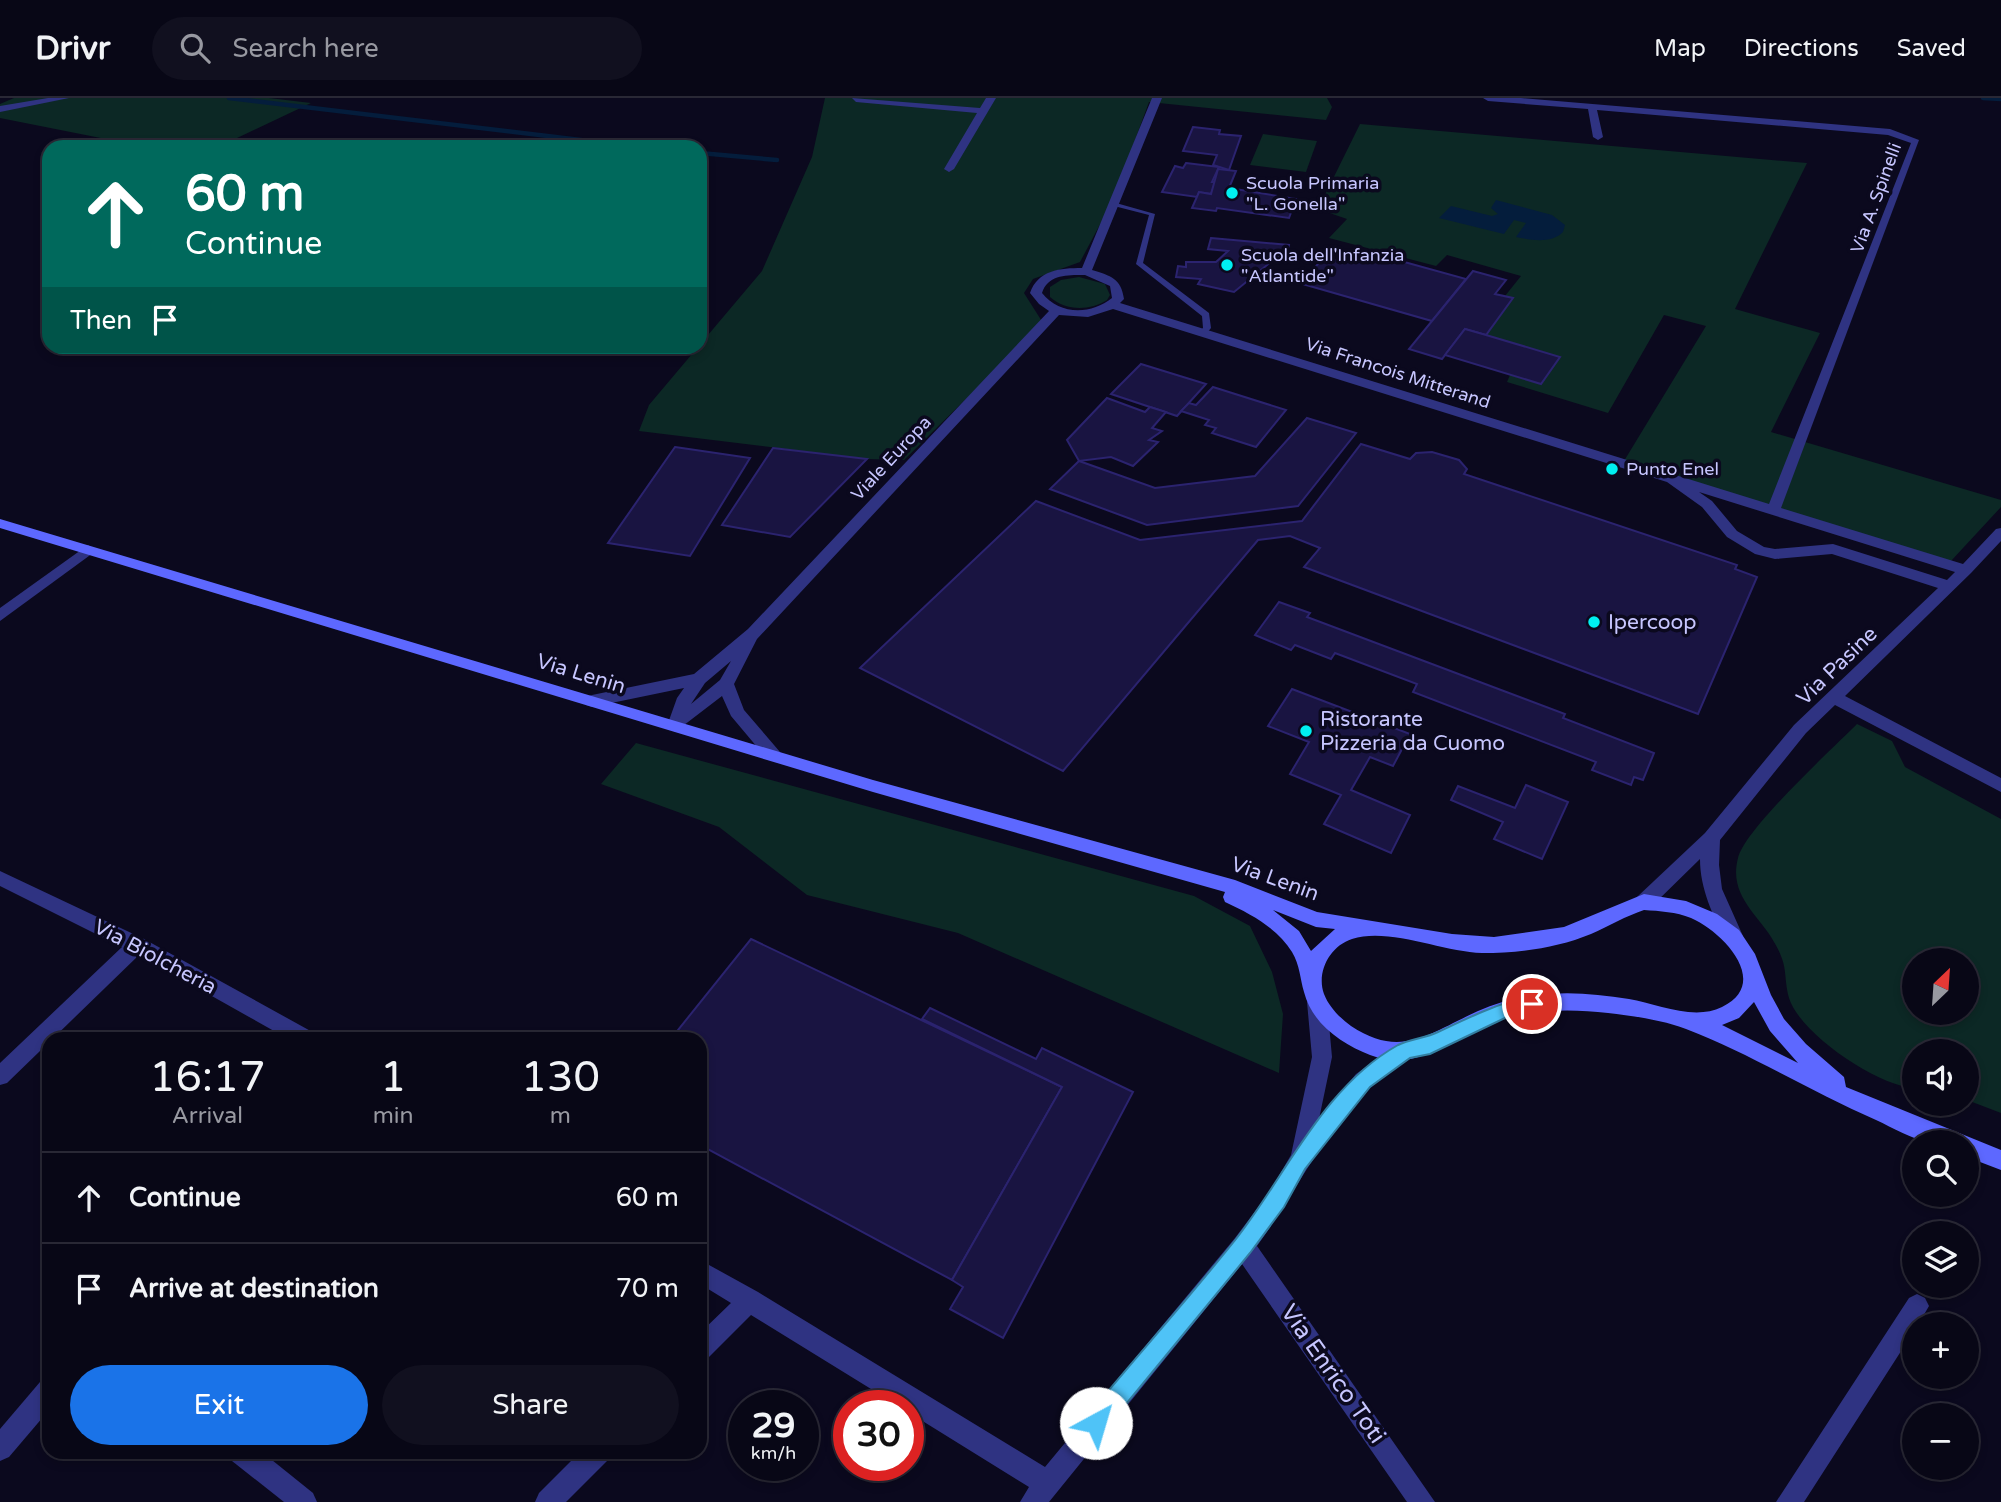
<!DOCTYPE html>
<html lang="en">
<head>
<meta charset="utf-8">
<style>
	body { margin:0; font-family:"Varela Round",sans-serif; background:#11101f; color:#f1f3f6; height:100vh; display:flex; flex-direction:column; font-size:26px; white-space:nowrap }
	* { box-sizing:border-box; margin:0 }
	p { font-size:23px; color:#9899a1 }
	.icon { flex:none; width:38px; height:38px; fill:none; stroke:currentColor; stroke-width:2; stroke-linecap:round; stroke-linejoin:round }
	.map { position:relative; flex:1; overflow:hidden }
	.details { position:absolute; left:42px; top:934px; width:665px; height:427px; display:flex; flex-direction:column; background:#080716; border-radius:21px; box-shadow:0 4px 10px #0003,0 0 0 2px #292835 }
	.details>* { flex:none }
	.banner { position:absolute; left:42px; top:42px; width:665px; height:214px; border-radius:21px; box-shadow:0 4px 10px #0003,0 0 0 2px #292835; background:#00695c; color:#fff; overflow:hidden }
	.needle { width:46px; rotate:25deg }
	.fabs { position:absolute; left:1902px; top:850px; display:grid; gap:14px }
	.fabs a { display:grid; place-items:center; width:77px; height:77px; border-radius:50%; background:#080716; box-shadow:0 4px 10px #0003,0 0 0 2px #292835; font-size:35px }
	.speed { position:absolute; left:728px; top:1292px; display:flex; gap:14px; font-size:35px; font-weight:700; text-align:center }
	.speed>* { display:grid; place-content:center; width:91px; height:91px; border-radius:50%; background:#080716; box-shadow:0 4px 10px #0003,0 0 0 2px #292835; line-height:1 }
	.speed small { font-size:18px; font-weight:400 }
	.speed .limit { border:10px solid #d22; background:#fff; color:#111 }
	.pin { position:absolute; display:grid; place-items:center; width:60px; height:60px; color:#fff; margin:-30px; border:4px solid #fff; border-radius:50%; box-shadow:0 2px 7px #0007 }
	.me { position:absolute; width:77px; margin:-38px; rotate:39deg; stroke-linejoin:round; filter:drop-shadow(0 0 5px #0008) }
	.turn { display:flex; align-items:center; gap:24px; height:147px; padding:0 28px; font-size:32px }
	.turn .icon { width:91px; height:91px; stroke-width:2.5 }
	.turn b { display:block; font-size:49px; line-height:60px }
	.then { display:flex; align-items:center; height:66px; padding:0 28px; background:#0003; gap:14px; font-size:26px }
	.eta { display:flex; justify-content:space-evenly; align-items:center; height:119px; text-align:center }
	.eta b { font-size:42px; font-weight:600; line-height:49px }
	.action { display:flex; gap:14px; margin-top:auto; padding:14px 28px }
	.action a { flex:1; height:80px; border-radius:42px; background:#1a73e8; color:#fff; font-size:28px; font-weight:600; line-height:80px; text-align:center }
	.action a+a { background:#11101f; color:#f1f3f6 }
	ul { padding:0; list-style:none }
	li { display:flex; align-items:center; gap:21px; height:91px; padding:0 28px; border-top:2px solid #292835 }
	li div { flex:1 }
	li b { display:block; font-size:26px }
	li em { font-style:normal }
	header { display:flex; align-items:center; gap:42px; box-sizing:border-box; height:98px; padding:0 35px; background:#080716; border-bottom:2px solid #292835 }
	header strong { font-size:33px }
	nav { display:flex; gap:38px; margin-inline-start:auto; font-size:24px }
	.search { width:490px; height:63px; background:#11101f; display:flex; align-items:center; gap:18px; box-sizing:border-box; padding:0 24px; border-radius:38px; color:#9899a1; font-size:26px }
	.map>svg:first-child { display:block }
	.green { fill:#0c2825; fill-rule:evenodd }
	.water { fill:#041d3c }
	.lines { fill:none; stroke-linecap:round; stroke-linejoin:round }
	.stream { stroke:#041d3c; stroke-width:4.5 }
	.building { fill:#191441; stroke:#2b236f; stroke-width:2 }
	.service { fill:#2f3382; fill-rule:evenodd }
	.minor { fill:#2f3382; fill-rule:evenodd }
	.secondary { fill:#5d68ff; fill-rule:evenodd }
	.route { fill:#4fc3f7; stroke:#337fa1; stroke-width:2 }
	.poi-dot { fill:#00eff1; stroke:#0b091e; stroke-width:2.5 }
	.labels { text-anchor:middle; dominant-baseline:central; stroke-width:7; stroke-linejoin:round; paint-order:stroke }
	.far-poi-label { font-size:18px; fill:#c7c6ff; stroke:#0b091e; text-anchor:start }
	.far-street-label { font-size:18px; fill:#c7c6ff; stroke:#0b091e }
	.poi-label { font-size:21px; fill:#c7c6ff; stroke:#0b091e; text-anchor:start }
	.street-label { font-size:21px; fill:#c7c6ff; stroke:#0b091e }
	.near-street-label { font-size:24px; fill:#c7c6ff; stroke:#0b091e }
</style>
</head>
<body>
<header>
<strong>Drivr</strong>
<div class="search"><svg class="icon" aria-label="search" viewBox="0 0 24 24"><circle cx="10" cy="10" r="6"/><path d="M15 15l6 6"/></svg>Search here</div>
<nav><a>Map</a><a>Directions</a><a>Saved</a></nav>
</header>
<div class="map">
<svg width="2001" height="1404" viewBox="0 0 2001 1404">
	<rect width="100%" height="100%" fill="#0b091e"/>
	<!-- green -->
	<g class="green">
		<path d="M14,0h255l42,5 -93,44h-72l-146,-29v-14z"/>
		<path d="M825,0h502l5,9 -6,13 -177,-18 -36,98 -33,62 -47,17 -9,14 19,30 -139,137 -37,-1 -228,-28 10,-26 113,-134 50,-114z"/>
		<path d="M1360,26l447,39 -72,146 85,24 -49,99 230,68v7l-50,54 -327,-100 82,-135 -42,-11 -56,98 -101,-31 3,-7 31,9 19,-27 -74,-22 26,-36 -7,-3 16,-20 -74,-21 -11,11 -107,-28 18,-19 -29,-10z"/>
		<path d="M1263,36l54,7 -11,31 -56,-7z"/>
		<path d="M1079,179l26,7 5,11 -3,5c-17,11 -42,11 -57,-3v-10l11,-7z"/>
		<path d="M1857,626l35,17 13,26 96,52v294l-34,-13v-48h-53v36c-36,-2 -114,-54 -125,-90 -6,-23 0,-31 -15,-56 -15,-27 -46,-46 -36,-84 7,-29 94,-109 119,-134zM1914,863h53v52h-53z"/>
		<path d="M636,645l558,153 56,30 22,46 11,42 -4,59 -321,-140 -151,-38 -88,-68 -118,-43z"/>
	</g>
	<!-- water -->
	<path class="water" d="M1496,102l56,15 13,10 -2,7c-12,12 -32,8 -47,5l10,-14 -12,-3 -10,14 -65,-16 12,-12 41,10 6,-2 -7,-6z"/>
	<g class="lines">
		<!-- stream -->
		<g class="stream">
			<path d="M229,0l410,49"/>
			<path d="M1983,0l18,1"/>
			<path d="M700,55l77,7"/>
		</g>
	</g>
	<!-- building -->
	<g class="building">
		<path d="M1193,29l27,3 -1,4 22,2 -12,34 -16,-5 4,-10 -34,-4z"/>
		<path d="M1186,65l33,4 -7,15h4l-5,12 -12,-2 -2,5 -35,-5 13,-26 8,2z"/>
		<path d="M1218,71l18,2 -7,17 67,11 -7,19 -72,-10 -1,3 -24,-3 7,-16 12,2z"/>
		<path d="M1211,140l78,7 -2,13 -10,-1 -43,35 -36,-8 3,-5 -25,-2 2,-11 8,1v-5h30l12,-11 -20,-2z"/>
		<path d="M1364,153l15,4 87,24 -34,42 -133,-38 26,-26 14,4 6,-8 14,4z"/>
		<path d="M1473,173l33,9 -11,14 18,4 -27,37 -21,-6 -23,30 -33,-10z"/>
		<path d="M1465,231l21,6 74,22 -19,27 -96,-29z"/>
		<path d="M1141,266l65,20 -29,32 -66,-22z"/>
		<path d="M1213,289l73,23 -30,37 -44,-14 4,-5 -11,-3 4,-5 -28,-9 8,-8 7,2z"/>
		<path d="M1107,300l38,14 5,-5 16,5 -14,16 10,3 -13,9 9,2 -25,24 -22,-9 -32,4 -12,-21z"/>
		<path d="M1307,320l49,15 -58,73 -151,19 -97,-36 29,-28 76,27 100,-12z"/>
		<path d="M1361,346l49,15 6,-6 16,-1 27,8 8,9 -3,5 273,91 -2,4 22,8 -59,137 -394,-147 16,-19 -30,-12 -32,4 -195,231 -203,-103 176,-167 104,39 162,-19z"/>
		<path d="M675,349l75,11 -60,98 -82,-13z"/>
		<path d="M773,350l94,11 -77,78 -68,-12z"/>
		<path d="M1279,504l31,11 -3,4 258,97 -2,4 91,35 -11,27 -9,-3 -3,8 -39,-15 4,-8 -183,-70 4,-8 -82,-31 -4,6 -36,-14 -4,5 -36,-15z"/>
		<path d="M1292,591l118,45 -17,32 -23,-9 -19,33 59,25 -19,38 -67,-29 17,-29 -51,-21 19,-32 -41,-16z"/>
		<path d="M1526,687l42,17 -26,57 -48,-20 9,-17 -52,-22 7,-14 57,22z"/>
		<path d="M751,841l311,148 -110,193 -252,-135v-105h-30z"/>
		<path d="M930,910l106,51 6,-11 91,44 -130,246 -53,-29 13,-22 -11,-7 110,-193 -140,-68z"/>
	</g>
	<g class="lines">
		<!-- service -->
		<path class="service" d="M1116,105l39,11 -12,49 66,50 2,15 -5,6 -7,-2 4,-4 -1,-12 -66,-52 13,-49 -35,-9 -1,-1z"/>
		<!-- minor -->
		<g class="minor">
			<path d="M48,0h21l-69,14v-6z"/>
			<path d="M852,0l128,10 6,-10h10l-42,71 -5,3 -5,-3 33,-56 -121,-11z"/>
			<path d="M1152,0h10l-70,172c19,6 29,8 32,29l-4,4 649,201 142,-361 -23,-8 -291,-25 6,27 -5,3 -5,-3 -5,-28 -100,-8 -5,-3h38l369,31 29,11 -138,368 182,56 33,-35 5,-1v13l-30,32 -126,123 156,82v14l-166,-87 -29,28 -86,107 -1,25 3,24 21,47 -3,6 -7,2 -7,-2c-13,-27 -26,-53 -26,-83l-49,48 -7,3 -7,-3 -2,-5 2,-5 68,-64 89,-108 144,-137 -106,-34 -57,5 -20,-5 -28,-17 -25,-30 -35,-25 -554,-173 -25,8 -29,-2 -302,324 -23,45 10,26 36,42 2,4 -2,4h-12l-37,-44 -9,-20 -47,36 -8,-6 10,-28 7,-10 -92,19 -6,-2 -2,-4 2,-4 6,-2 102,-21 54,-45 301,-318 -10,-7 -9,-11c8,-23 30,-25 52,-25zM1085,177l25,11 2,12c-21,17 -53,17 -70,-5 6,-19 26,-18 43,-18zM1699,394l256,80 -8,8 -114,-36 -58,5 -11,-2 -27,-16 -25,-30zM731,563l-11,19 -29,24 14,-21z"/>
			<path d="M88,447l7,5 -2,3 -93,68v-13z"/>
			<path d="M0,773l144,68 172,95 3,6h-29l-151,-85 -132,128 -7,2v-22l122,-116 -122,-61z"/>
			<path d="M1317,896l7,2 3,6 5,55 -13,62 37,-45 43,-30 7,-3 7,3 3,6 -3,6c-14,11 -31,20 -43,32 -47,45 -76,107 -113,158l178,256h-28l-165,-238 -193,238h-29l9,-15 -121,-75v-7h-11l-146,-90 -43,43 -8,4v-29l31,-30 -31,-19v-24l58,32 287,175 190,-229 34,-45 22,-38 21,-98 -5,-55 3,-6z"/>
			<path d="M1917,1196l8,4 4,8 -11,19h-4v6l-110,171h-28l133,-204z"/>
			<path d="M49,1281v31l-40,47 -9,4v-32l40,-47z"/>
			<path d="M229,1354h33l51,41 4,9h-33l-52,-41z"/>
			<path d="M580,1354h30l-3,9 -41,41h-31l4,-9z"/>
		</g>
		<!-- secondary -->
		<path class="secondary" d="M0,421l873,261 362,100 82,32 135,22 42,3 70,-10 80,-33 42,7 31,13 22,16 16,24 16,41 13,24 22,25 38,33 2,10 155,63v20l-34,-13v-14c-12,0 -26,2 -37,0 -18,-4 -37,-15 -54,-23 -64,-28 -125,-66 -190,-91 -23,-9 -53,-13 -78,-16 -35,-4 -71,-4 -104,6 -45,13 -84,56 -134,36 -28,-11 -58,-31 -66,-63 -4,-13 -4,-27 -12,-40 -15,-24 -41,-38 -67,-50l-2,-5 2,-5 -352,-100 -873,-264zM1273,812l43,17 19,2 -24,22 -12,-20zM1644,812c16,1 32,2 47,8 31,13 81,65 31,89 -28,14 -65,-3 -93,-8 -27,-4 -53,-7 -79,-5 -25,1 -49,7 -72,17 -47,21 -76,49 -127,15 -11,-8 -22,-19 -27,-32 -8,-22 6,-48 28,-55 37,-12 91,13 130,14 37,0 75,-5 109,-19 18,-8 35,-18 53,-24zM1754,904l16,29 28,32 -76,-38 17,-7z"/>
	</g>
	<!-- route -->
	<path class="route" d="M1532,898l10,8 -3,6 -32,7 -77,37 -20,4 -40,29 -65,82 -21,38 -34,46 -146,178 -8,3 -8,-3 -3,-8 3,-8c49,-59 100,-116 148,-176 51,-65 87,-152 162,-194 12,-6 28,-7 40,-13 32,-15 60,-29 94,-36z"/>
	<!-- markers -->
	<g class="poi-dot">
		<circle cx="1232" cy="95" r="7"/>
		<circle cx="1227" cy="167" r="7"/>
		<circle cx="1612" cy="371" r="7"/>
		<circle cx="1594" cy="524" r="7"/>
		<circle cx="1306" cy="633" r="7"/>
	</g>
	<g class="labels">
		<!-- far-poi labels -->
		<g class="far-poi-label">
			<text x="1246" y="85">Scuola Primaria<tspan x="1246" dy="21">"L. Gonella"</tspan></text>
			<text x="1241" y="157">Scuola dell'Infanzia<tspan x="1241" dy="21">"Atlantide"</tspan></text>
			<text x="1626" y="371">Punto Enel</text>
		</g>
		<!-- far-street labels -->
		<g class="far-street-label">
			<text transform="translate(1876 100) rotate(-70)">Via A. Spinelli</text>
			<text transform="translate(1398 275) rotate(18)">Via Francois Mitterand</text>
			<text transform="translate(891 360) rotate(-47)">Viale Europa</text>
		</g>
		<!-- poi labels -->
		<g class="poi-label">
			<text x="1608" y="524">Ipercoop</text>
			<text x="1320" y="621">Ristorante<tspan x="1320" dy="24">Pizzeria da Cuomo</tspan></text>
		</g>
		<!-- street labels -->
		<g class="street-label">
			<text transform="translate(1837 568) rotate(-44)">Via Pasine</text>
			<text transform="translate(581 576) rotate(17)">Via Lenin</text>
			<text transform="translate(1275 781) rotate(20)">Via Lenin</text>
			<text transform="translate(155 859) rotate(28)">Via Biolcheria</text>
		</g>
		<!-- near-street labels -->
		<g class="near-street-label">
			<text transform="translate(1333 1276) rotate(55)">Via Enrico Toti</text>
		</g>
	</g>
</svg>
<div class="fabs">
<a><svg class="needle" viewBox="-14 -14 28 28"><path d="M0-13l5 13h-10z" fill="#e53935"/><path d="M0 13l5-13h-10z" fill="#9899a1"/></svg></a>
<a><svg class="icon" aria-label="sound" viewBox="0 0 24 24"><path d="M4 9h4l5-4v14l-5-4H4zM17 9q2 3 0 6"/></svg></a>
<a><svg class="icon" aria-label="search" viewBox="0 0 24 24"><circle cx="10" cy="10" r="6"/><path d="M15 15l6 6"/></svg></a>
<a><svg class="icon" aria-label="layers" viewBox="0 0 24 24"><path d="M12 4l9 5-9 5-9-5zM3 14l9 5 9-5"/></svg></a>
<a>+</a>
<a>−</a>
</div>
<div class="speed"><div>29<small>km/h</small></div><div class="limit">30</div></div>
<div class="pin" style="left:1532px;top:906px;background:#d93025"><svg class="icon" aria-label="arrive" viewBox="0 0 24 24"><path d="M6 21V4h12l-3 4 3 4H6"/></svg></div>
<svg class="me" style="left:1096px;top:1325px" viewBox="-20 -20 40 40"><circle r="19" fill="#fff"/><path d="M0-13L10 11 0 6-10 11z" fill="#4fc3f7"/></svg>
<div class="banner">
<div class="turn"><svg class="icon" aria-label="ahead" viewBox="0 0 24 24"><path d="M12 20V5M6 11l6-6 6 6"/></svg><div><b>60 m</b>Continue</div></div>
<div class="then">Then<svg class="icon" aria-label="arrive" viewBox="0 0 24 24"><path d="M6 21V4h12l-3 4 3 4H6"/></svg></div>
</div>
<section class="details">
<div class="eta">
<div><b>16:17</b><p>Arrival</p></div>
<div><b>1</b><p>min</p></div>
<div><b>130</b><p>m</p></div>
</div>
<ul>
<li><svg class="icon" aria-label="ahead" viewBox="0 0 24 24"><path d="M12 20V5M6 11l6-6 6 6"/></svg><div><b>Continue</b></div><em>60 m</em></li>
<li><svg class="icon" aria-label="arrive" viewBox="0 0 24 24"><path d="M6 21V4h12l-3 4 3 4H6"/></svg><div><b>Arrive at destination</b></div><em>70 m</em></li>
</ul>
<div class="action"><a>Exit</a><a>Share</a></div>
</section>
</div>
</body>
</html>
